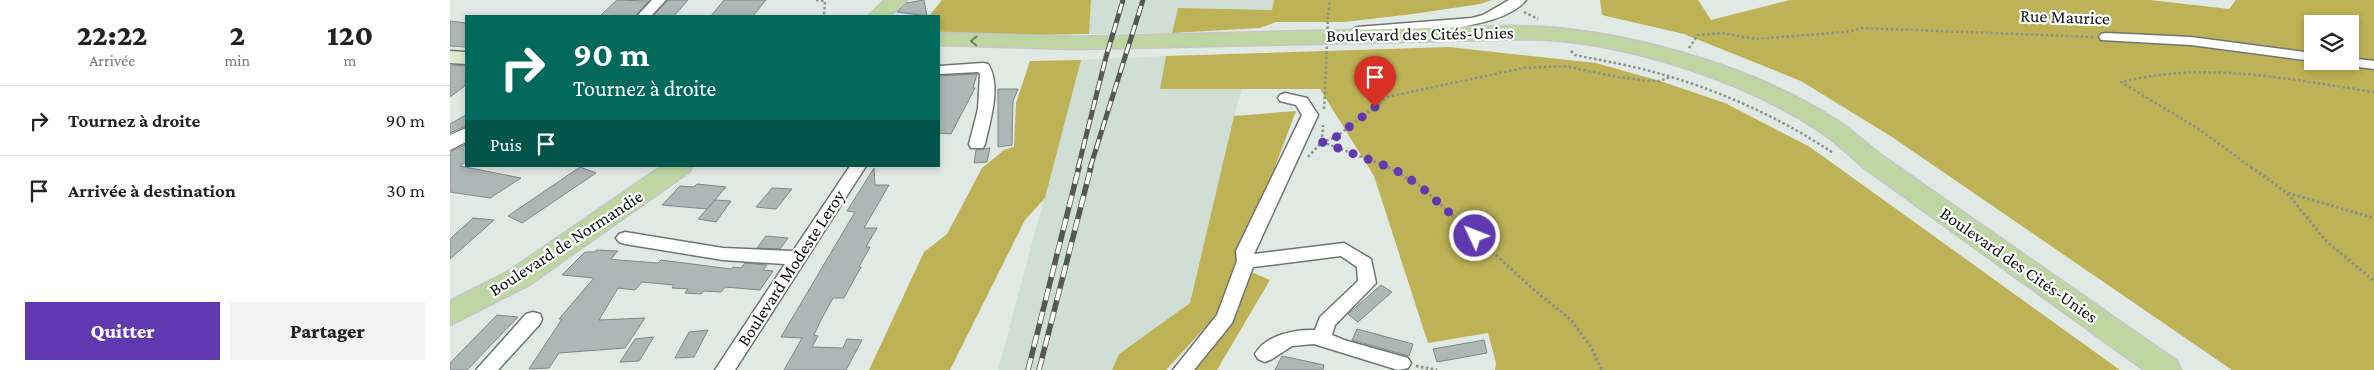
<!DOCTYPE html>
<html lang="fr">
<head>
<meta charset="utf-8">
<style>
	body { margin:0; font-family:"Crimson Pro",serif; background:#f2f2f2; color:#222; height:100vh; display:flex; flex-direction:column; font-size:19px; white-space:nowrap }
	* { box-sizing:border-box; margin:0 }
	p { font-size:16px; color:#767676 }
	.icon { flex:none; width:28px; height:28px; fill:none; stroke:currentColor; stroke-width:2; stroke-linecap:round; stroke-linejoin:round }
	.map { position:relative; flex:1; overflow:hidden }
	.panel { display:flex; flex-direction:column; background:#fff; width:450px }
	.panel>* { flex:none }
	.guide { position:absolute; left:15px; top:15px; width:475px; height:152px; border-radius:0px; box-shadow:0 2px 8px #0003; background:#00695c; color:#fff; overflow:hidden }
	.tools { position:absolute; left:1854px; top:15px; display:grid; gap:10px }
	.tools a { display:grid; place-items:center; width:55px; height:55px; border-radius:0px; background:#fff; box-shadow:0 2px 8px #0003; font-size:25px }
	.pin { position:absolute; display:grid; place-items:center; width:42px; height:42px; color:#fff; margin:-51px -21px; border-radius:50% 50% 50% 0; rotate:-45deg; box-shadow:0 0 5px #0007 }
	.pin .icon { rotate:45deg }
	.me { position:absolute; width:55px; margin:-28px; rotate:313deg; stroke-linejoin:round; filter:drop-shadow(0 0 4px #0008) }
	.turn { display:flex; align-items:center; gap:18px; height:105px; padding:0 25px; font-size:22px }
	.turn .icon { width:65px; height:65px; stroke-width:2.5 }
	.turn b { display:block; font-size:35px; line-height:42px }
	.then { display:flex; align-items:center; height:48px; padding:0 25px; background:#0003; gap:10px; font-size:19px }
	.eta { display:flex; justify-content:space-evenly; align-items:center; height:85px; text-align:center }
	.eta b { font-size:30px; font-weight:800; line-height:35px }
	.primary-button { display:flex; gap:10px; margin-top:auto; padding:10px 25px }
	.primary-button a { flex:1; height:58px; border-radius:0px; background:#6038b0; color:#fff; font-size:20px; font-weight:800; line-height:58px; text-align:center }
	.primary-button a+a { background:#f2f2f2; color:#222 }
	ul { padding:0; list-style:none }
	li { display:flex; align-items:center; gap:15px; height:70px; padding:0 25px; border-top:1px solid #e0e0e0 }
	li div { flex:1 }
	li b { display:block; font-size:19px }
	li em { font-style:normal }
	main { display:flex; flex:1; min-height:0 }
	.map>svg:first-child { display:block }
	.built { fill:#cfdfd5 }
	.forest { fill:#bdb255; fill-rule:evenodd }
	.building { fill:#adb7b5; stroke:#7f8987 }
	.lines { fill:none; stroke-linecap:round; stroke-linejoin:round }
	.minor-casing { stroke:#6f7671; stroke-width:3 }
	.tertiary-casing { stroke:#6f7671; stroke-width:2 }
	.secondary-casing { stroke:#6f7671; stroke-width:3 }
	.primary-casing { stroke:#c5c6c6; stroke-width:3 }
	.path-far1 { stroke:#8b918d; stroke-width:2.5; stroke-dasharray:2.5 2.5; stroke-linecap:butt }
	.path { stroke:#8b918d; stroke-width:3; stroke-dasharray:2.5 2.5; stroke-linecap:butt }
	.minor { fill:#fff; fill-rule:evenodd }
	.tertiary { fill:#fff; fill-rule:evenodd }
	.secondary { fill:#deead0; fill-rule:evenodd }
	.primary { fill:#bdd6a2; fill-rule:evenodd }
	.rail-far1-casing { stroke:#545956; stroke-width:5 }
	.rail-casing { stroke:#545956; stroke-width:5.5 }
	.rail-far1 { stroke:#fff; stroke-width:3; stroke-dasharray:10; stroke-linecap:butt }
	.rail { stroke:#fff; stroke-width:4; stroke-dasharray:12; stroke-linecap:butt }
	.path-bridge { stroke:#8b918d; stroke-width:2.5; stroke-dasharray:2.5 2.5; stroke-linecap:butt }
	.oneway { stroke:#6f7e60 }
	.route { stroke:#6038b0; stroke-width:9; stroke-dasharray:0 16.2 }
	.labels { text-anchor:middle; dominant-baseline:central; stroke-width:4.5; stroke-linejoin:round; paint-order:stroke }
	.street-label { font-size:18px; fill:#0f1210; stroke:#fff }
</style>
</head>
<body>
<main>
<section class="panel">
<div class="eta">
<div><b>22:22</b><p>Arrivée</p></div>
<div><b>2</b><p>min</p></div>
<div><b>120</b><p>m</p></div>
</div>
<ul>
<li><svg class="icon" aria-label="right" viewBox="0 0 24 24"><path d="M7 20v-9h11M14 6l5 5-5 5"/></svg><div><b>Tournez à droite</b></div><em>90 m</em></li>
<li><svg class="icon" aria-label="arrive" viewBox="0 0 24 24"><path d="M6 21V4h12l-3 4 3 4H6"/></svg><div><b>Arrivée à destination</b></div><em>30 m</em></li>
</ul>
<div class="primary-button"><a>Quitter</a><a>Partager</a></div>
</section>
<div class="map">
<svg width="1924" height="370" viewBox="0 0 1924 370">
	<rect width="100%" height="100%" fill="#e1e9e4"/>
	<!-- built -->
	<g class="built">
		<path d="M641,0h183l-2,10 -94,-1 -6,24 -83,1z"/>
		<path d="M716,56l-6,33h82l-8,27 -44,187 -71,51 -7,16h-114l83,-310z"/>
	</g>
	<!-- forest -->
	<g class="forest">
		<path d="M492,0h149l-2,34 -116,2 -34,-4v-16h-10z"/>
		<path d="M824,0h218l-12,4 -67,10 -69,8h-68l-16,6 -88,5 6,-25 94,2z"/>
		<path d="M1150,0h98l13,20 79,-20h360l79,9 7,-9h138v370h-142l-340,-233 -91,-56 -117,-47 -82,-19zM1862,24h38v37h-38z"/>
		<path d="M999,47l147,16 64,18 65,22 85,44 310,223h-625l1,-7 -8,-30 -60,10 -54,-167 -54,-87h-160l6,-33z"/>
		<path d="M631,60l-36,138 -20,22 -75,150h-81l55,-118 23,-18 35,-66 22,-18 10,-3 2,-44 14,-42z"/>
		<path d="M846,111l-75,199 -55,60h-54l7,-16 71,-51 44,-187z"/>
		<path d="M801,272l19,8 -53,90h-25l38,-45z"/>
	</g>
	<!-- building -->
	<g class="building">
		<path d="M167,0l32,1 -14,15h-35z"/>
		<path d="M221,0h17l-14,16h-21l14,-15z"/>
		<path d="M274,0h42l-13,16h-42z"/>
		<path d="M474,0l3,16 -30,-4 9,-9z"/>
		<path d="M0,21l16,2v24l-16,-1z"/>
		<path d="M2,65l14,1v19l-16,12v-30z"/>
		<path d="M527,74l-4,14h2l-24,46 -12,-1v-57z"/>
		<path d="M548,89h20l-5,12 -1,44 -14,2z"/>
		<path d="M16,115v11l-16,7v-9z"/>
		<path d="M16,144v18l-6,4 61,12 -31,20 -40,-6v-40z"/>
		<path d="M540,148l-3,14 -13,1 2,-13z"/>
		<path d="M130,167l16,6 -74,50 -14,-7z"/>
		<path d="M424,168l1,17h14l-25,43h13l-11,19h4l-11,20h2l-17,31h-11l-13,24 -6,13 4,1 -6,11 31,1 4,-9 15,1 -16,30h-62l18,-32 -21,-1 74,-125 -8,-1z"/>
		<path d="M247,184l29,3 -19,22 -45,-4 18,-19 14,1z"/>
		<path d="M322,188l20,1 -16,20 -20,-2z"/>
		<path d="M265,200l16,1 -15,21 -18,-3z"/>
		<path d="M23,218l21,2 -44,39v-20z"/>
		<path d="M316,236l22,2 -8,11 -23,-1z"/>
		<path d="M147,250l21,1 -7,8 7,1 40,3 3,-3 70,9 2,-2 8,1 4,-5 22,2 -4,5 10,1 -13,19 -35,-3 -4,5 -17,-1 -3,3 -16,-1 3,-4 -16,-1 2,-3 -32,-3 -7,8 -17,-2 -19,32 46,-2 -20,30 -66,5 -10,15 -20,1 33,-50h-3l35,-41 -32,-3 23,-23h9z"/>
		<path d="M931,285l11,7 -34,30 -10,-8z"/>
		<path d="M47,315l21,2 -51,53h-17v-7z"/>
		<path d="M907,329l56,15 -4,12 -57,-16z"/>
		<path d="M258,330l-14,27 -19,1 14,-26z"/>
		<path d="M204,337l-15,24 -19,1 15,-23z"/>
		<path d="M1034,340l3,13 -50,9 -4,-13z"/>
		<path d="M832,356l42,9 -1,5h-48z"/>
	</g>
	<g class="lines">
		<defs>
			<g id="minor">
				<path d="M202,0h14l-15,16h-14z"/>
				<path d="M1059,0h17c-26,33 -128,32 -169,35l-7,-4 7,-4 115,-9 11,-3z"/>
				<path d="M1656,33l85,4 121,16v8l-121,-16 -90,-5 -2,-3 2,-3z"/>
				<path d="M1900,58l24,3v8l-31,-4 -7,-4h14z"/>
				<path d="M533,63l5,1c14,21 2,57 -3,80l-2,4h-12l-2,-4 9,-35 2,-35 -2,-2 -39,2v-8z"/>
				<path d="M835,93l22,5 11,17 -64,139 90,-11 27,16 5,24 -41,42 -3,10 12,5 64,18 3,5 -3,5 -10,2 -84,-26 -22,2 -20,13 -7,3 -7,-3 -3,-5c11,-19 40,-25 60,-24l5,-13 38,-36 -1,-14 -16,-11 -88,11 -21,56 -38,47h-21l44,-55 20,-54 -1,-10 66,-136 -6,-10 -16,-4 -2,-3 2,-3z"/>
				<path d="M400,166h16l-131,204h-20l70,-106 -62,-4 -98,-16 -6,-2 -3,-4 3,-4 6,-2 98,16 70,3z"/>
				<path d="M83,312l7,2 2,5 -2,5 -42,46h-22l50,-56z"/>
			</g>
			<path id="tertiary" d="M16,128v14l-16,8v-15z"/>
			<path id="secondary" d="M0,51l16,1v12l-16,-1z"/>
			<g id="primary">
				<path d="M435,0h22l-17,16h-22z"/>
				<path d="M1060,26c103,0 239,37 326,94 16,10 30,23 45,35l296,206 4,9h-37l-281,-203c-14,-12 -28,-26 -44,-36 -75,-51 -198,-90 -289,-92l-455,10 -136,-4v-12l136,4z"/>
				<path d="M212,166h30l-3,6 -160,113 -79,40v-24l59,-30z"/>
			</g>
		</defs>
		<!-- minor casing -->
		<use href="#minor" class="minor-casing"/>
		<!-- tertiary casing -->
		<use href="#tertiary" class="tertiary-casing"/>
		<!-- secondary casing -->
		<use href="#secondary" class="secondary-casing"/>
		<!-- primary casing -->
		<use href="#primary" class="primary-casing"/>
		<!-- path-far1 -->
		<g class="path-far1">
			<path d="M366,0l9,1 -1,15"/>
			<path d="M1074,12l14,7"/>
			<path d="M878,15l2,-15"/>
			<path d="M1239,48l9,-13 24,-2 34,6 90,-7 17,-4 232,9"/>
			<path d="M1121,51l4,4c29,6 58,11 86,19 60,17 120,44 172,79"/>
			<path d="M874,109l2,-40"/>
			<path d="M872,142l69,26"/>
			<path d="M872,142l1,-17"/>
			<path d="M858,157l14,-15 14,-5 51,-40 136,-29 41,-2 54,11 33,4h9l10,-4"/>
			<path d="M1802,168l-55,-40 -76,-46c86,-21 167,-3 253,10"/>
		</g>
		<!-- path -->
		<g class="path">
			<path d="M938,167l31,18 114,104 37,30 21,28 11,23"/>
			<path d="M1801,167l36,26 38,47 49,41"/>
			<path d="M1838,193l86,25"/>
			<path d="M966,366l21,4"/>
		</g>
		<!-- minor -->
		<use href="#minor" class="minor"/>
		<!-- tertiary -->
		<use href="#tertiary" class="tertiary"/>
		<!-- secondary -->
		<use href="#secondary" class="secondary"/>
		<!-- primary -->
		<use href="#primary" class="primary"/>
		<defs>
			<g id="rail-far1">
				<path d="M628,168l28,-111 17,-57"/>
				<path d="M640,168l53,-168"/>
			</g>
			<g id="rail">
				<path d="M578,370l51,-203"/>
				<path d="M589,370l52,-203"/>
			</g>
		</defs>
		<!-- rail-far1 casing -->
		<use href="#rail-far1" class="rail-far1-casing"/>
		<!-- rail casing -->
		<use href="#rail" class="rail-casing"/>
		<!-- rail-far1 -->
		<use href="#rail-far1" class="rail-far1"/>
		<!-- rail -->
		<use href="#rail" class="rail"/>
		<!-- path-bridge -->
		<path class="path-bridge" d="M876,69l2,-54"/>
	</g>
	<!-- one-way arrows -->
	<defs><path id="oneway-chevron" d="M-2-3.5L2.5 0L-2 3.5" fill="none" stroke-width="1.6" stroke-linecap="round" stroke-linejoin="round" transform="scale(1.25)"/></defs>
	<use class="oneway" href="#oneway-chevron" transform="translate(524 41) rotate(-179)"/>
	<g class="lines">
		<!-- route -->
		<path class="route" d="M925,107l-39,30 -14,5 72,27 25,16 56,51"/>
	</g>
	<g class="labels">
		<!-- street labels -->
		<g class="street-label">
			<text transform="translate(1615 17) rotate(2)">Rue Maurice</text>
			<text transform="translate(970 34) rotate(-1)">Boulevard des Cités-Unies</text>
			<text transform="translate(116 243) rotate(-33)">Boulevard de Normandie</text>
			<text transform="translate(1569 265) rotate(35)">Boulevard des Cités-Unies</text>
			<text transform="translate(341 268) rotate(-57)">Boulevard Modeste Leroy</text>
		</g>
	</g>
</svg>
<div class="tools">
<a><svg class="icon" aria-label="layers" viewBox="0 0 24 24"><path d="M12 4l9 5-9 5-9-5zM3 14l9 5 9-5"/></svg></a>
</div>
<div class="pin" style="left:925px;top:107px;background:#d93025"><svg class="icon" aria-label="arrive" viewBox="0 0 24 24"><path d="M6 21V4h12l-3 4 3 4H6"/></svg></div>
<svg class="me" style="left:1025px;top:236px" viewBox="-20 -20 40 40"><circle r="17" fill="#6038b0" stroke="#fff" stroke-width="3"/><path d="M0-11L8 9 0 5-8 9z" fill="#fff"/></svg>
<div class="guide">
<div class="turn"><svg class="icon" aria-label="right" viewBox="0 0 24 24"><path d="M7 20v-9h11M14 6l5 5-5 5"/></svg><div><b>90 m</b>Tournez à droite</div></div>
<div class="then">Puis<svg class="icon" aria-label="arrive" viewBox="0 0 24 24"><path d="M6 21V4h12l-3 4 3 4H6"/></svg></div>
</div>
</div>
</main>
</body>
</html>
